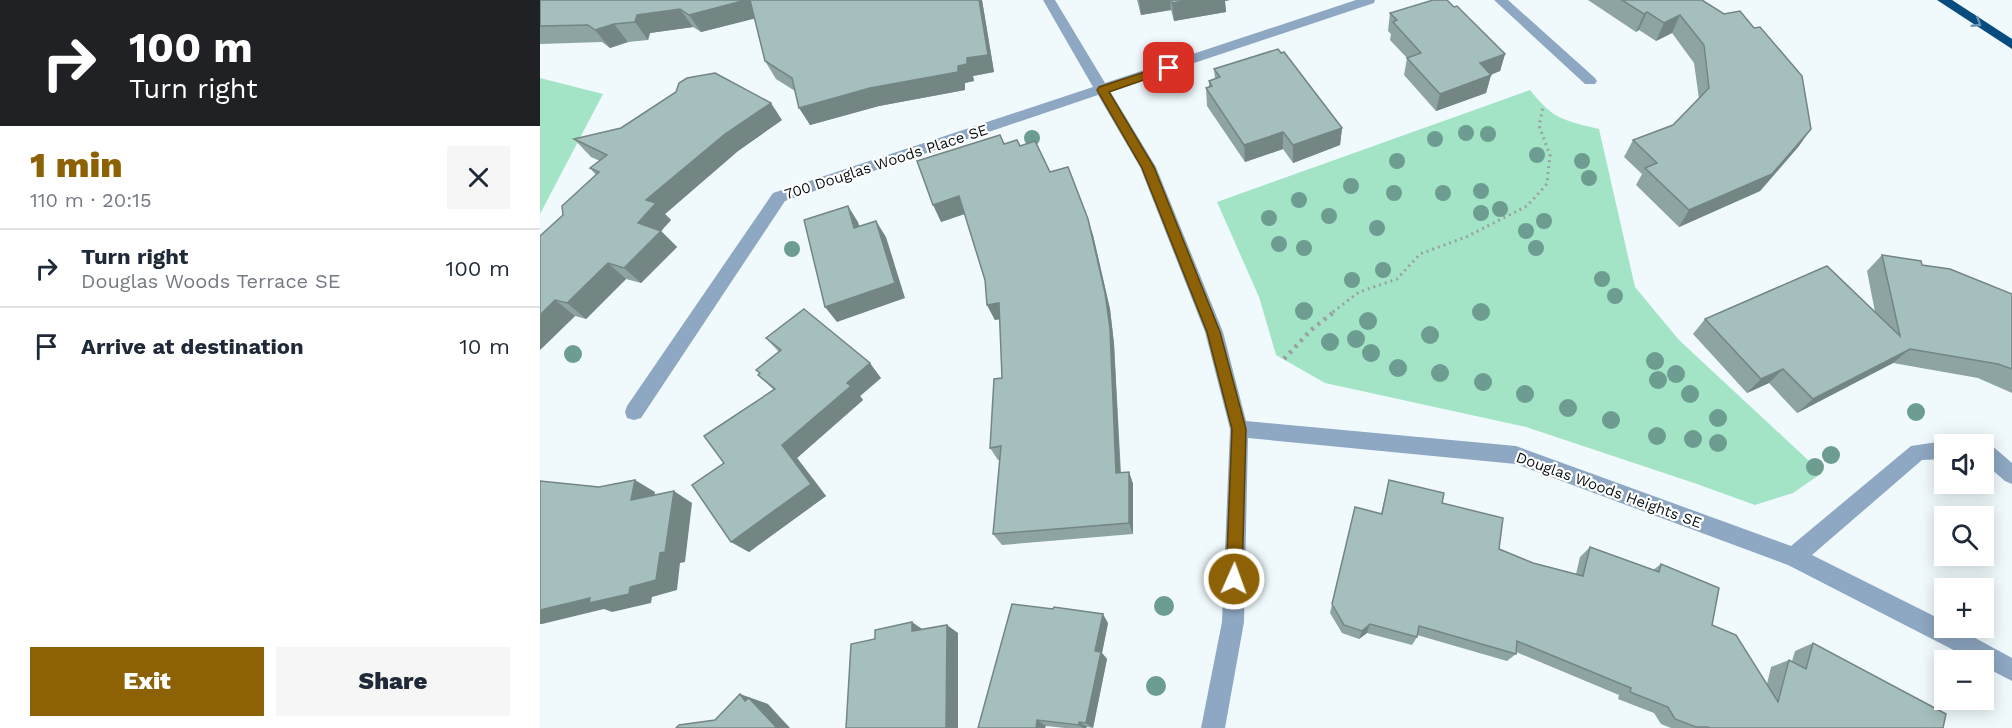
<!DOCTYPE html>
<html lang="en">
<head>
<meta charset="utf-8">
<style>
	body { margin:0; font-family:"Work Sans",sans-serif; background:#f6f6f7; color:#1f2937; height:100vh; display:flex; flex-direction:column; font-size:22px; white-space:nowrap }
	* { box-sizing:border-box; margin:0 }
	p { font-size:20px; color:#747a83 }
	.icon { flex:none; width:33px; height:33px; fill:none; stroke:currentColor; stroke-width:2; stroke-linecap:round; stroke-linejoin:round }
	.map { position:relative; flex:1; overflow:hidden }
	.details { display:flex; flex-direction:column; background:#fff; width:540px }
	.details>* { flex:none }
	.banner { background:#202124; color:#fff; overflow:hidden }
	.controls { position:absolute; left:1394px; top:434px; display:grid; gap:12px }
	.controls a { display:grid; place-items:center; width:60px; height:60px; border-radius:0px; background:#fff; box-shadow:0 3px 15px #0003; font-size:30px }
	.pin { position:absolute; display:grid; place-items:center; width:51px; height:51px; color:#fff; margin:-26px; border-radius:12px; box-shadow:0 3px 9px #0006 }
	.me { position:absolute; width:66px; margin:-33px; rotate:2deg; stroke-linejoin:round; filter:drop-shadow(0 0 4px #0008) }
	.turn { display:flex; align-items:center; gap:21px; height:126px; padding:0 30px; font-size:27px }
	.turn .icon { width:78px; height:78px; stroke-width:2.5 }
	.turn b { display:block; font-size:42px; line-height:51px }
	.round { display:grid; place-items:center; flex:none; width:63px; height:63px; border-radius:0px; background:#f6f6f7 }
	.overview { display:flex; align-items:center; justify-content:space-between; height:102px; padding:0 30px }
	h1 { font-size:36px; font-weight:800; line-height:45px; color:#8d6206 }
	.button { display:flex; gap:12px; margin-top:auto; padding:12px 30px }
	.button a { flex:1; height:69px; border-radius:0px; background:#8d6206; color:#fff; font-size:24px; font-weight:800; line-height:69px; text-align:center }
	.button a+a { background:#f6f6f7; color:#1f2937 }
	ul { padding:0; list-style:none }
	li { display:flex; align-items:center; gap:18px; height:78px; padding:0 30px; border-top:2px solid #e0e1e3 }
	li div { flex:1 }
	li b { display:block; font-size:22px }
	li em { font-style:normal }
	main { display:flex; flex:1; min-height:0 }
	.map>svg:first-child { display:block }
	.green { fill:#a4e4c6 }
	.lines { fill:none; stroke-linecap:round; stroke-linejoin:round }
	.path-far1 { stroke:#98a2a5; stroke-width:3; stroke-dasharray:2 4; stroke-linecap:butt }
	.path { stroke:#98a2a5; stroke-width:4.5; stroke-dasharray:3 5; stroke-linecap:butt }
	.street { fill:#8ea7c2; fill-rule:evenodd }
	.highway { fill:#074b7f; fill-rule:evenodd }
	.tree { fill:#6c9d90 }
	.wall { fill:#8da4a3 }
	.shaded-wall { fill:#738684 }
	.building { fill:#a4bfbd; stroke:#738684; stroke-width:1.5 }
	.oneway { stroke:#6a93b2 }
	.route { fill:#8d6206; stroke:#5c4004; stroke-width:1.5 }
	.labels { text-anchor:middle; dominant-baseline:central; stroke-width:4.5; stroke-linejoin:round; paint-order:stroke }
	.street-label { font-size:15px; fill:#081114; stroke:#fff }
</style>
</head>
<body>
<main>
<section class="details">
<div class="banner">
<div class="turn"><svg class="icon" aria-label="right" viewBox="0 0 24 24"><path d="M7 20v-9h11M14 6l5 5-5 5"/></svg><div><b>100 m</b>Turn right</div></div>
</div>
<div class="overview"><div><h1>1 min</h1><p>110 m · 20:15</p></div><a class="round"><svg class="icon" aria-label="close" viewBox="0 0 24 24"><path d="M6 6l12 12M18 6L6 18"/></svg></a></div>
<ul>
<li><svg class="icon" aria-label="right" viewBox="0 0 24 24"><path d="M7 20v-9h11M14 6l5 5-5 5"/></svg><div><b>Turn right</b><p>Douglas Woods Terrace SE</p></div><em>100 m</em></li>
<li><svg class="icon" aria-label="arrive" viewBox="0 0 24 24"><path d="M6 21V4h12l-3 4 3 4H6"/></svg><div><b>Arrive at destination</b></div><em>10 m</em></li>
</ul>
<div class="button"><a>Exit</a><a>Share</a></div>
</section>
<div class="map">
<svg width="1472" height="728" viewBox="0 0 1472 728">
	<rect width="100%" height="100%" fill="#f0fafd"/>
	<!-- green -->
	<g class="green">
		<path d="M0,78l63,16 -63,120z"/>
		<path d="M990,90c24,30 33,30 69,39l36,158 44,53 143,133 -29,20 -38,12 -61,-22 -168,-56 -201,-44 -49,-28 -17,-58 -42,-95z"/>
	</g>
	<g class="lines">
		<!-- path-far1 -->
		<path class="path-far1" d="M793,312l26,-20 38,-13 23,-25 46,-17 61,-31 20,-22 3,-29 -11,-29 4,-19"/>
		<!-- path -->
		<path class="path" d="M744,359l27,-29 24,-19"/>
		<!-- street -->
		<g class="street">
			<path d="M503,0h12l50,83 251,-83h19l-1,3 -264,88 46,76 67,165 23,89 270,25 275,100 120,-100 33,-5 7,3h-7v15l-22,1 -110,95 132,66v6h11l57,31v23l-29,-15v-6h-10l-185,-95 -272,-101 -268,-26 -4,184 -19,106h-24l21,-106 8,-193 -25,-97 -65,-165 -42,-72 -313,106 -144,217 -7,2 -7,-2 -2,-6 2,-6 146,-213 320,-106z"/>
			<path d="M954,0h14l87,78 2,3 -2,3h-10z"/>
			<path d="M1443,441l7,3 22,19v21l-7,-3 -22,-19v-18h-7z"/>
		</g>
		<!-- highway -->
		<path class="highway" d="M1397,0h15l60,39v10z"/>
	</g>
	<!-- trees -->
	<g class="tree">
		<circle cx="926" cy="133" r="8"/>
		<circle cx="948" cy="134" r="8"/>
		<circle cx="492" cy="138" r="8"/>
		<circle cx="895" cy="139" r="8"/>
		<circle cx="997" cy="155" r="8"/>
		<circle cx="857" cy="161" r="8"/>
		<circle cx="1042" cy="161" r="8"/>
		<circle cx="1049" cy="178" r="8"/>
		<circle cx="811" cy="186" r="8"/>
		<circle cx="941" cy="191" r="8"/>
		<circle cx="854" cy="193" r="8"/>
		<circle cx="903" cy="193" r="8"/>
		<circle cx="759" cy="200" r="8"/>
		<circle cx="960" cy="209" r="8"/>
		<circle cx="941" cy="213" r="8"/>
		<circle cx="789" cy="216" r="8"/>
		<circle cx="729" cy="218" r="8"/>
		<circle cx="1004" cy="221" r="8"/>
		<circle cx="837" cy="228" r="8"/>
		<circle cx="986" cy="231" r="8"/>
		<circle cx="739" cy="244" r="8"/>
		<circle cx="764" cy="248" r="8"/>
		<circle cx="996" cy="248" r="8"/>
		<circle cx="252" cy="249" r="8"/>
		<circle cx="843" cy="270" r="8"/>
		<circle cx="1062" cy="279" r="8"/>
		<circle cx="812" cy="280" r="8"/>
		<circle cx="1075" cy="296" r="8"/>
		<circle cx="764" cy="311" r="9"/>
		<circle cx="941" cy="312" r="9"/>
		<circle cx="828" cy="321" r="9"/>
		<circle cx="890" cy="335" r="9"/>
		<circle cx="816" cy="339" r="9"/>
		<circle cx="790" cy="342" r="9"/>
		<circle cx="831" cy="353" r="9"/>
		<circle cx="33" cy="354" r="9"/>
		<circle cx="1115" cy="361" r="9"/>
		<circle cx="858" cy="368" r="9"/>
		<circle cx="900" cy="373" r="9"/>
		<circle cx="1136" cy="374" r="9"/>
		<circle cx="1118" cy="380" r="9"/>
		<circle cx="943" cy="382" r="9"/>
		<circle cx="985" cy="394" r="9"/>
		<circle cx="1150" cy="394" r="9"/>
		<circle cx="1028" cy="408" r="9"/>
		<circle cx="1376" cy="412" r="9"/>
		<circle cx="1178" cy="418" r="9"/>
		<circle cx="1071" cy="420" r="9"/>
		<circle cx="1117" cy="436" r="9"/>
		<circle cx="1153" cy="439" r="9"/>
		<circle cx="1178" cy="443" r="9"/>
		<circle cx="1291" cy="455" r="9"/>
		<circle cx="1275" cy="467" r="9"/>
		<circle cx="624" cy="606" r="10"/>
		<circle cx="616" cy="686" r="10"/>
	</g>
	<!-- wall -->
	<g class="wall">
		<path d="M0,0h442l12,72 -21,4 1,5 -9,2v7l-86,16 -69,19 -15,-34 -19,-12 -11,-18 -10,-43 -54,14 -8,-5 -43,6 -2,7 -20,2 -18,6 -8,-6 -62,2z"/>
		<path d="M597,0h93l-5,1 1,11 -52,9 -3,-11 -30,5z"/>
		<path d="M1048,0h114l97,146 -39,45 -81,36 -43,-42 6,-11 -18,-17 9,-17 40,-15 26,-26 -5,-36 -22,-30 -16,8 -17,-11 -3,2z"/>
		<path d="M850,13l115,41 -5,17 -9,4 -5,18 -50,18 -32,-36 3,-17 -17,-18 1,-6 -3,-3z"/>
		<path d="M674,69l128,59 -2,17 -47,18 -10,-14 -38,13 -38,-56 -1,-18 3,-1v-6l6,-2z"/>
		<path d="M242,120l-44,31 -73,63 6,6 -10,11 16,16 -36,36 -15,-4 -40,40 -11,-3 -35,34v-114l23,-21 33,-40 -6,-7 10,-7 -9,-4 -17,-18z"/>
		<path d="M464,144l16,2 30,26 43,63 17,74 4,35 7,129 8,-1 4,12v50l-131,11 -9,-11 7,-74h-2l-8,-12 12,-70 -2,-59 -5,1 -8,-15 -2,-25 -20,-66 -24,8z"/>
		<path d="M1342,255l40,10 90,29v99l-34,-15 -85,-15 -96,50 -28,-30 -22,10 -54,-59 12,-15 170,-7 -8,-41z"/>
		<path d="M226,338l115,40 -21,18 3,4 -66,58 29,38 -77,56 -18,-10 -7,-79 50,-73 -16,-15 21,-23z"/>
		<path d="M849,480l53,23 57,46 34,14 43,11 4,-17 10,-10 63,23 8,-6 51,61 55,59 4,-17 18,-7 3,1 3,-10 18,-8 130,85h-272l-10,-4 -7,-11 -36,-14 1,-4 -103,-43v2l-9,7 -90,-26v2l-5,8 -45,-12 -8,6 -17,-6 -12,-20 25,-106 26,7z"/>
		<path d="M568,623l-6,30 5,6 -14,69 -6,-1 -1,1h-21l-19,-2 -68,2z"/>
	</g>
	<!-- shaded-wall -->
	<g class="shaded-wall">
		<path d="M206,0h5l10,17 -60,15 -12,-17z"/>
		<path d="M439,0h3l12,72 -21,4 1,5 -9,2v7l-86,16 -69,19 -11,-17 71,-20 88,-22 9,-8z"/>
		<path d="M599,0h31l1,10 -30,5z"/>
		<path d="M651,0h39l-5,1 1,11 -52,9 -2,-18z"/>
		<path d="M140,9l13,18 -43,6 -2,7 -13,-18 2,-7z"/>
		<path d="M1107,12l-8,18 -3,2 8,-18z"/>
		<path d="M1140,15l-8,18 -16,8 8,-18z"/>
		<path d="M74,24l14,18 -18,6 -15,-18z"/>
		<path d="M965,54l-5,17 -25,9 5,-17z"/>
		<path d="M951,75l-5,18 -50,18 4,-17z"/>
		<path d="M231,103l11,17 -44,31 -73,63 6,6 -10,11 16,16 -36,36 -17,-15 22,-68 79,-66z"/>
		<path d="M802,128l-2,17 -47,18v-18z"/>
		<path d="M1271,129l-12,17 -39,45 -81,36 10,-17z"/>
		<path d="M743,132v17l-38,13 -1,-17z"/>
		<path d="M419,196l8,17 -26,9 -8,-17z"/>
		<path d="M308,206l10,16 7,22 -11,-16z"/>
		<path d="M548,219l5,16 17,74 4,35 7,141 -5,-12z"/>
		<path d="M336,221l10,16 19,61 -68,24 -12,-15z"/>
		<path d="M68,263l18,16 -40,40 -19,-16z"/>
		<path d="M15,300l20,16 -35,34v-35z"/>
		<path d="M459,303l7,15 -11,2 -8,-15z"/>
		<path d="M1370,349l-17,14 -96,50 16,-14z"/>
		<path d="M330,363l11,15 -21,18 3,4 -66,58 29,38 -77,56 -18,-10 51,-97 65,-62z"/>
		<path d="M1243,369l-14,14 -22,10 14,-14z"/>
		<path d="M589,472l4,12v50l-4,-11z"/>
		<path d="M95,480l20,12 -3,20 -21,-12z"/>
		<path d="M134,491l18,12 -7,59 -5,1 -3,27 -25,7 -1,6 -39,9 -8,-3 -62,15h-2v-14l90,-23 30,-34z"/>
		<path d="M563,614l5,9 -6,30 5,6 -14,69 -7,-5 9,-72z"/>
		<path d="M372,622l13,9h-13z"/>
		<path d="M830,624l-3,9 -8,6 3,-8z"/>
		<path d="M407,625l11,8v95h-12z"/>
		<path d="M200,694l28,10 22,24h-13l-32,-27z"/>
		<path d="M497,720l9,6 -1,2h-9z"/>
		<path d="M539,722l8,5 -1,1h-3l-4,-3z"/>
	</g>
	<!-- building -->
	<g class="building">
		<path d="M0,0h206l-57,15 -9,-6 -43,6 -2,7 -21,2 -19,6 -7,-5 -48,1z"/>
		<path d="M210,0h229l9,55 -21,3v6l-9,2v6l-88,16 -71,20 -7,-30 -27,-17z"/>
		<path d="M631,0h20l-19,3z"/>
		<path d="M893,0h14l7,7 3,-1 48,48 -25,9 11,12 -51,19 -33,-36 14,-5 -28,-31 4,-2 -7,-7z"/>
		<path d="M1082,0h80l22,14 16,-3 14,17 6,-1 42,49 9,53 -39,45 -83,36 -44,-42 12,-5 -24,-23 40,-15 36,-37 -5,-43 -24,-30 -16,8 -17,-11 -3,2z"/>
		<path d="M738,49l3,4 3,-1 58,76 -49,17 -10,-13 -39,13 -38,-57 6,-2 -3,-5 11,-4 -6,-8z"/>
		<path d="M175,73l56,30 -46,31 -79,66 10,3 -18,20 23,8 -37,37 -16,-5 -41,40 -12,-3 -15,15v-79l23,-21 -1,-9 37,-34 -9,-4 17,-13 -33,-16 47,-11 55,-36 3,-9 8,-5z"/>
		<path d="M460,135l4,9 13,-4 3,6 15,-5 15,31 18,-5 20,52 17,74 5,36 6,144 13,-1v51l-136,11 8,-88 -11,2 4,-69 8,-1 -3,-75 -12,2 -2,-25 -26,-84 -26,9 -16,-44z"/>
		<path d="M308,206l6,22 22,-7 19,62 -70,24 -21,-87z"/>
		<path d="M1342,255l39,6 1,4 28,4 62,25v75l-14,-5 -88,-15 -97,50 -30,-30 -22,10 -56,-60 122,-53 73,70z"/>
		<path d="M264,309l66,54 -23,20 4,3 -69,59 29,39 -80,58 -39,-57 32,-22 -20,-27 71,-47 -17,-14 2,-2 -4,-3 25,-20 -15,-12z"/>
		<path d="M95,480l-4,20 43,-9 -9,61 -5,1 -4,27 -26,7 -1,7 -40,9 1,-5 -50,12v-129l59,6z"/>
		<path d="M849,480l55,13 -2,10 61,15 -4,31 34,14 50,13 7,-29 69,25 2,-8 58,24 -7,37 24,10 42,67 11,-42 17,9 7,-26 133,71 -3,14h-233l-2,-1h-12l-21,-8 -7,-12 -38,-15 1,-4 -114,-47 -1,13 -97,-28 -2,11 -47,-13 -8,7 -18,-6 -12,-21 23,-97 27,7z"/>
		<path d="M472,604l41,5 1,-2 49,7 -8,37 6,1 -15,71 -7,-1v3l-42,-5 -1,8h-58z"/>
		<path d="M372,622v9l35,-6 -1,103h-100l5,-84 24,-5v-9z"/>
		<path d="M200,694l5,7 4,-3 28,30h-101l3,-3 36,-5z"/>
	</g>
	<!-- one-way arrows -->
	<defs><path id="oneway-chevron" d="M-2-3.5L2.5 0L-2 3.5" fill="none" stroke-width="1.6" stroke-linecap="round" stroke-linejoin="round" transform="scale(1.5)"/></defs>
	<use class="oneway" href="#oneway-chevron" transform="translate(1437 23) rotate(33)"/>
	<!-- route -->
	<path class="route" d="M629,64l5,4 -1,2 -64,22 45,75 66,165 26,97 -4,150 -2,6 -6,2 -5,-2 -3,-6 6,-150 -25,-97 -65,-164 -45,-78 2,-3z"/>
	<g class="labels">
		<!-- street labels -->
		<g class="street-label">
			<text transform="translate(346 162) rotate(-18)">700 Douglas Woods Place SE</text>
			<text transform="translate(1069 490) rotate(20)">Douglas Woods Heights SE</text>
		</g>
	</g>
</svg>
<div class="controls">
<a><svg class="icon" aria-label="sound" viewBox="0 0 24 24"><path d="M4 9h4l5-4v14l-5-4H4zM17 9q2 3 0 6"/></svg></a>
<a><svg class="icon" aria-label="search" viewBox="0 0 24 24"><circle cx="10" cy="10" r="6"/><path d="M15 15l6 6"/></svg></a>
<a>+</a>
<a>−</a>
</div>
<div class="pin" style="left:629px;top:68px;background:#d93025"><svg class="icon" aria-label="arrive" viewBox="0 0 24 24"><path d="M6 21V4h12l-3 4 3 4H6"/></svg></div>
<svg class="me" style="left:694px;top:579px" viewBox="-20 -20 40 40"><circle r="17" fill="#8d6206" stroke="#fff" stroke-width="3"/><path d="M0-11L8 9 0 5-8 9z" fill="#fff"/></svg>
</div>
</main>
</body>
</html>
